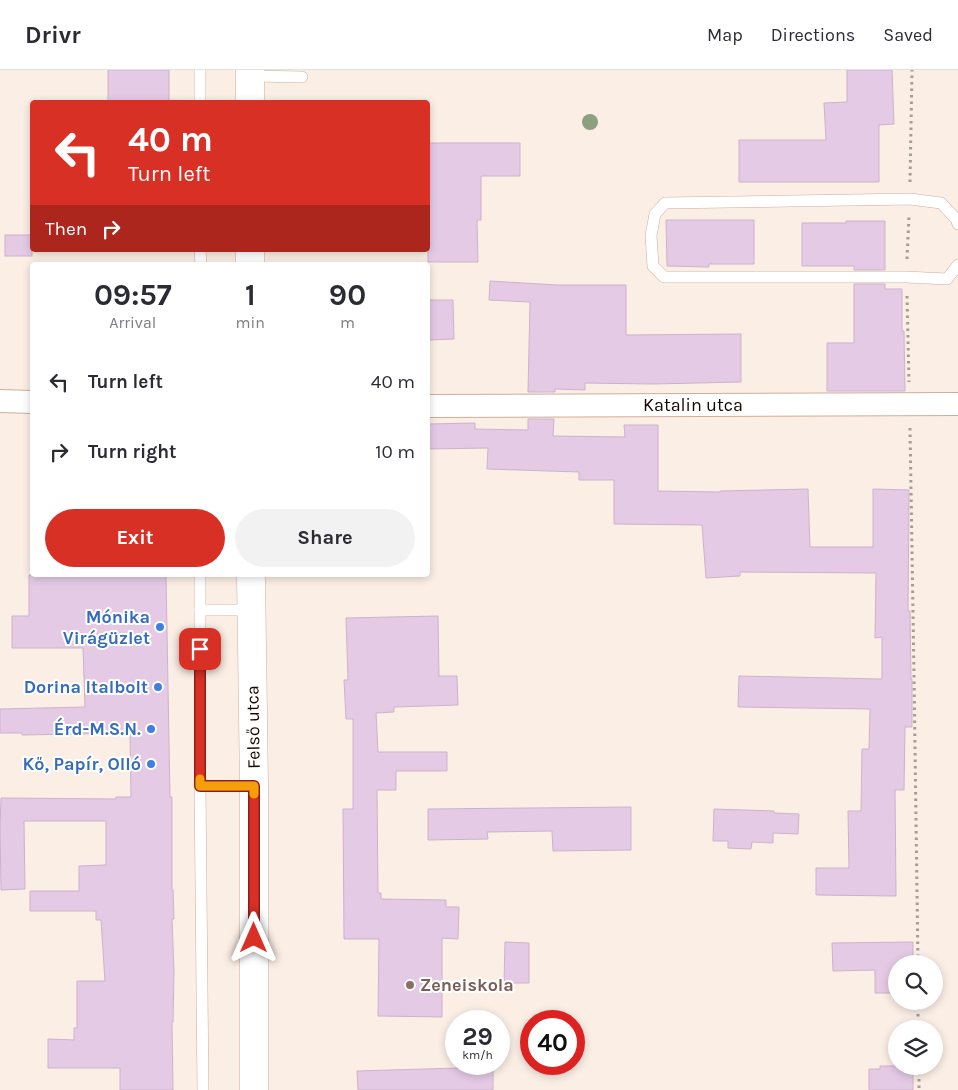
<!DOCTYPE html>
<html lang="en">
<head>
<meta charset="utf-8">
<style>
	body { margin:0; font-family:Karla,sans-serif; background:#f2f2f3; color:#2b2b33; height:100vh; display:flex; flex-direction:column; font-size:19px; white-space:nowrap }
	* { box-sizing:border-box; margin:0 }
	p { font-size:16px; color:#7c7c81 }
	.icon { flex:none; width:28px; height:28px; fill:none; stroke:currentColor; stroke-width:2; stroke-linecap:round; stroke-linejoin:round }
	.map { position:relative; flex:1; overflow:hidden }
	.details { position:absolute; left:30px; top:192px; width:400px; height:315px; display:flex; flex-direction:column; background:#fff; border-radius:5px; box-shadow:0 2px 8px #0003 }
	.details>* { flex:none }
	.guide { position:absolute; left:30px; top:30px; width:400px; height:152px; border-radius:5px; box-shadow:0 2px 8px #0003; background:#d93025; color:#fff; overflow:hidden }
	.buttons { position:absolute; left:888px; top:885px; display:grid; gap:10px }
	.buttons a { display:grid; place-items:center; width:55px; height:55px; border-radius:50%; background:#fff; box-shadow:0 2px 8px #0003; font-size:25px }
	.speed { position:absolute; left:445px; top:940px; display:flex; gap:10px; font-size:25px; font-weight:700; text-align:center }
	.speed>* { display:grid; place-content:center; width:65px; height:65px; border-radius:50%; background:#fff; box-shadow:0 2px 8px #0003; line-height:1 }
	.speed small { font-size:12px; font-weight:400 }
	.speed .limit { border:8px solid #d22; background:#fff; color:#111 }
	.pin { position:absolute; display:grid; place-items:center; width:42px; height:42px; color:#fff; margin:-21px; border-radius:10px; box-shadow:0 2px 8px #0006 }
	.me { position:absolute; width:55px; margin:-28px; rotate:0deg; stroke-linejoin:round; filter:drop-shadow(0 0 4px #0008) }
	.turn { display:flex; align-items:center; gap:18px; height:105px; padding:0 15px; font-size:22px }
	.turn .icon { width:65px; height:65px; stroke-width:2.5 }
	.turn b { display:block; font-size:35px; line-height:42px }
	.then { display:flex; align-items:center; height:48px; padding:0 15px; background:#0003; gap:10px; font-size:19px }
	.eta { display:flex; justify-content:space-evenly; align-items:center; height:85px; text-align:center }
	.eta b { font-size:30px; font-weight:700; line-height:35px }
	.button { display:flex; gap:10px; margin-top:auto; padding:10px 15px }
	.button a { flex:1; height:58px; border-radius:30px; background:#d93025; color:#fff; font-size:20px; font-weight:700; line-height:58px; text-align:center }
	.button a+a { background:#f2f2f3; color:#2b2b33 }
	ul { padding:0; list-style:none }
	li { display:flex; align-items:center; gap:15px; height:70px; padding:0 15px }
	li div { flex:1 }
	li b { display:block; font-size:19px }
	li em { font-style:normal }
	header { display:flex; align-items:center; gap:30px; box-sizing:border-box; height:70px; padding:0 25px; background:#fff; border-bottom:1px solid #e1e1e2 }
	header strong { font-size:24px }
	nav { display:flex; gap:28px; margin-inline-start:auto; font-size:18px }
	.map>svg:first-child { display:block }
	.building { fill:#e5cae5; stroke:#ccb2cc }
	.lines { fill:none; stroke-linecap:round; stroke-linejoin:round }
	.service-casing { stroke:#ceae9a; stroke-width:12 }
	.minor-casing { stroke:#ceae9a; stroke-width:24 }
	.tertiary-casing { stroke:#ceae9a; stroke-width:29 }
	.path { stroke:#a79b93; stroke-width:3; stroke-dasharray:2.5 4; stroke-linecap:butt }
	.service { stroke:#fff; stroke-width:11 }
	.minor { stroke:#fff; stroke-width:22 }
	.tertiary { stroke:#fff; stroke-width:28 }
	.tree { fill:#8da07f }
	.route-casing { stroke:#8d1f18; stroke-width:12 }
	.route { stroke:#d93025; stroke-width:9 }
	.slow { stroke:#f59e0b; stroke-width:9 }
	.shop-dot { fill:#3f7fe0; stroke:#fff; stroke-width:2 }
	.education-dot { fill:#8d6e63; stroke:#fff; stroke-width:2 }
	.labels { text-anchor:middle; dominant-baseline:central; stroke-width:4; stroke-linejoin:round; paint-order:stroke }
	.street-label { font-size:18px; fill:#130803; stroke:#fff }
	.shop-label { font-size:18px; font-weight:bold; fill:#366cbe; stroke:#fff; text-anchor:end }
	.education-label { font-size:18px; font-weight:bold; fill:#785e54; stroke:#fff; text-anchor:start }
</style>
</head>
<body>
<header>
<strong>Drivr</strong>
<nav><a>Map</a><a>Directions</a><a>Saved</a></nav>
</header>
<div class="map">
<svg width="958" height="1020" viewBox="0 0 958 1020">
	<rect width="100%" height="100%" fill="#fbeee5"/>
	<!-- building -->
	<g class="building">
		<rect x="108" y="0" width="61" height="32"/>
		<path d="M847,0h45l2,54 -15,1v57h-140v-42h87l-2,-37 23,-1z"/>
		<path d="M428,73h92v33h-39v44h-4l1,42h-50z"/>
		<path d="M666,150h88v44h-45v3l-42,-1z"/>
		<path d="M846,151h39v49h-31v-4h-52v-43h44z"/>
		<rect x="5" y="165" width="27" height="21"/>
		<path d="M490,211l67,4h69v50l115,-1v48l-88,2 -68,-1v7l-30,-1v3h-27l2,-90 -41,-2z"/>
		<path d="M854,214h31v5h17v42h2l1,60h-78v-48h27z"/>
		<path d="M428,230h25l1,39 -26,1z"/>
		<path d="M528,349h26l-1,17 72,1 -1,-12h34v66l62,1v-1l88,-2 2,58h63v-58l36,1 -1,121h2l1,68h1v48h-7l-1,63h-9l1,106 -80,-1v-27h33l-1,-57h13l1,-62h7l1,-40 -132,-2 1,-31 143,3v-42l-7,1 1,-65 -136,-1v4l-34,2 -4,-53 -88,-1v-44h-35v-8l-92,-3 1,-21 -60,1v-25l47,-1v6l53,1z"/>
		<path d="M29,505h137l4,222h2v93h1l1,29h-2l2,53 -1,50h-1l1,68h-53v-22h-72v-29l26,1v-12h3v-47h28l-4,-61h-5v-9h-66v-20h49v-25l27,-1v-44h-82l1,68 -24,1 -1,-61 1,-31 115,1v-2h15l-1,-64 -108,2v-2h-22v-24l85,-2 -2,-59h-71v-32h17z"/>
		<path d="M438,546l1,60h18l1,29 -64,2v5l-18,1 2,39h69v19h-51v19h-19l1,103h3v6l65,1v7h13l-1,32 -16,-1v79l-64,-1 1,-77h-35l-1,-130h10v-90h-7l-2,-39h4l-2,-62z"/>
		<path d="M631,737v43l-78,1 -1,-20 -65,1 1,7 -60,1v-31z"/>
		<path d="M714,739l60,2v2l25,1 -1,20 -25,-1v10l-21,-1 -1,7 -23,-1v-7h-15z"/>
		<path d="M505,872l24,1v40h-25z"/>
		<path d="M913,872v22h-17v23h-1v6h-20v-23l-42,1 -1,-28z"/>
		<path d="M880,996h33v24h-44v-21h11z"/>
		<path d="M493,997v23h-135l-1,-19z"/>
	</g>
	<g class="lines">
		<defs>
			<g id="service">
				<path d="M200,0v32"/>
				<path d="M250,6l52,1"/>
				<path d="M958,154l-2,-5 -15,-16 -31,-4 -245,4 -10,11 -4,22 2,30 11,11h242l41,2 11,-14"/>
				<path d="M200,180l1,15"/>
				<path d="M200,505v211l3,304"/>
				<path d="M200,540h52"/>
				<path d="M200,716h54"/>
			</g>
			<g id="minor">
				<path d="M0,331l32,1"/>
				<path d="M428,336l530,-2"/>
			</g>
			<g id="tertiary">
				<path d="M250,32v-32"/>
				<path d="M250,195v-15"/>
				<path d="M251,505l3,211v304"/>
			</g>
		</defs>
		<!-- service casing -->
		<use href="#service" class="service-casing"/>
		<!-- minor casing -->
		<use href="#minor" class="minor-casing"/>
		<!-- tertiary casing -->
		<use href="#tertiary" class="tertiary-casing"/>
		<!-- path -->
		<g class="path">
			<path d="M910,112l2,-112"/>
			<path d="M907,189l2,-43"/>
			<path d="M907,226l2,86"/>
			<path d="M910,358l4,247 4,289"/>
			<path d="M918,931v28"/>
			<path d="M919,996v24"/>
		</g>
		<!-- service -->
		<use href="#service" class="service"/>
		<!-- minor -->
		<use href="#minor" class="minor"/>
		<!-- tertiary -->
		<use href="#tertiary" class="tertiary"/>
	</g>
	<!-- trees -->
	<circle class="tree" cx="590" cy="52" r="8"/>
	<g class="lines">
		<defs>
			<path id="route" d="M200,579v137h54v152"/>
		</defs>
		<!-- route casing -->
		<use href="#route" class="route-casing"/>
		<!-- route -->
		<use href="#route" class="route"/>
		<!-- slow -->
		<path class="slow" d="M200,709v7h54v8"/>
	</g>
	<!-- markers -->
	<g class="shop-dot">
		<circle cx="160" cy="557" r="5"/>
		<circle cx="158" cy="617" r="5"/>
		<circle cx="151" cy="659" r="5"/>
		<circle cx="151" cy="694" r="5"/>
	</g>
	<circle class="education-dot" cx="410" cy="915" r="5"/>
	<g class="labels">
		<!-- street labels -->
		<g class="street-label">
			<text x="693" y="335">Katalin utca</text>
			<text transform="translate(253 657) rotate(-91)">Felső utca</text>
		</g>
		<!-- shop labels -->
		<g class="shop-label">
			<text x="150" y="547">Mónika<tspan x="150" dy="21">Virágüzlet</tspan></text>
			<text x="148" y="617">Dorina Italbolt</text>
			<text x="141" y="659">Érd-M.S.N.</text>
			<text x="141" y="694">Kő, Papír, Olló</text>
		</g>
		<!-- education labels -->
		<g class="education-label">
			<text x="420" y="915">Zeneiskola</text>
		</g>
	</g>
</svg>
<div class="buttons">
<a><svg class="icon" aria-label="search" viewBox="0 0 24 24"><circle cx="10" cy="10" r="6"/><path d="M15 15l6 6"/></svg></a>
<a><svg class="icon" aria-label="layers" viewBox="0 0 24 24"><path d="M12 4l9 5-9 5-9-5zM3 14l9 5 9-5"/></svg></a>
</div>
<div class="speed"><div>29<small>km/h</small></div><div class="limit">40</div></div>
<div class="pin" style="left:200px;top:579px;background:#d93025"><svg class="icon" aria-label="arrive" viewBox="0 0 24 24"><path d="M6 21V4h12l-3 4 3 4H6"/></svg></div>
<svg class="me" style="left:254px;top:868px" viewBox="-20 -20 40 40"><path d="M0-17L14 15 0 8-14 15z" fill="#d93025" stroke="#fff" stroke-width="4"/></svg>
<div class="guide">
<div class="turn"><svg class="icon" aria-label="left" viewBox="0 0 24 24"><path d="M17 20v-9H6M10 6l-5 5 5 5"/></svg><div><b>40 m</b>Turn left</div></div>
<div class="then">Then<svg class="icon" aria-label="right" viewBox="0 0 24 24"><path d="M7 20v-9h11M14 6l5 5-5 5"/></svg></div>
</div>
<section class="details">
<div class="eta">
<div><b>09:57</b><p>Arrival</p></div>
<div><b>1</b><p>min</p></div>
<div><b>90</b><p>m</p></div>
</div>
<ul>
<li><svg class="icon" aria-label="left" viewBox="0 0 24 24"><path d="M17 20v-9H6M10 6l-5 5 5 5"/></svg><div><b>Turn left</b></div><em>40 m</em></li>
<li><svg class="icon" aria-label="right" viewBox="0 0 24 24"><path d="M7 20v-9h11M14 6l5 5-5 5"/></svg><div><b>Turn right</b></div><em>10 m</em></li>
</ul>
<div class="button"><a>Exit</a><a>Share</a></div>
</section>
</div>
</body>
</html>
